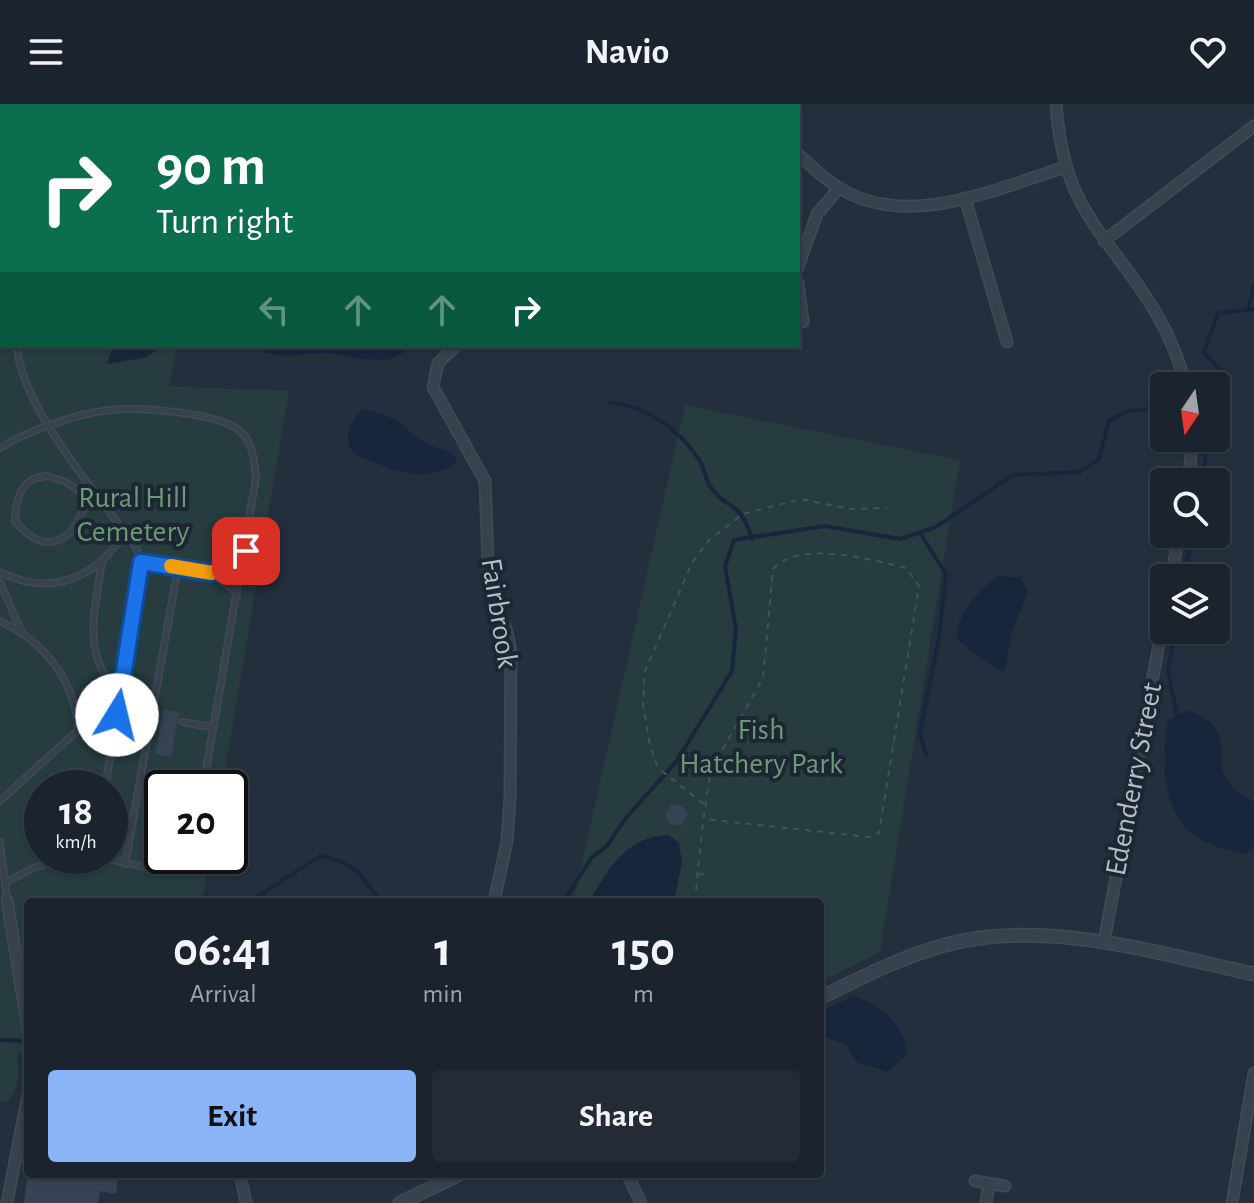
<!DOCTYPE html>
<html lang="en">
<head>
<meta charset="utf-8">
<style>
	body { margin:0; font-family:"Alegreya Sans",sans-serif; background:#242b36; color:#f1f3f6; height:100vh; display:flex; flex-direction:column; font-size:30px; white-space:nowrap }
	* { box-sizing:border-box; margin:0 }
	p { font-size:26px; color:#a0a4aa }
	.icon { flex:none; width:44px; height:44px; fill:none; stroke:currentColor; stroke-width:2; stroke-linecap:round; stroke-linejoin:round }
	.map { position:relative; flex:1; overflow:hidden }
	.details { position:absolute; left:24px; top:794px; width:800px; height:280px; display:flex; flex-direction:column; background:#1b232e; border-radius:8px; box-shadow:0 2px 6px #0004,0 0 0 2px #39404a }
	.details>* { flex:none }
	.hud { position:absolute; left:0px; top:0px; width:800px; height:244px; box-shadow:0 2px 6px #0004,0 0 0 2px #39404a; background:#0b6e4f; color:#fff; overflow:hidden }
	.needle { width:52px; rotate:193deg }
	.tools { position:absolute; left:1150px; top:268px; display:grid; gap:16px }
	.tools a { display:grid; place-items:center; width:80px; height:80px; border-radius:8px; background:#1b232e; box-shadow:0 2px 6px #0004,0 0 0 2px #39404a; font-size:40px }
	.speed { position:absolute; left:24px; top:666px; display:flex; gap:16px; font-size:40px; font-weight:700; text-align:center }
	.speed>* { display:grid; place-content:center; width:104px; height:104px; border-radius:50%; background:#1b232e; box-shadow:0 2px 6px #0004,0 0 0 2px #39404a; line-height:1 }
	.speed small { font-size:20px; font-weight:400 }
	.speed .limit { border:4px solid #111; border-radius:12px; background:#fff; color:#111 }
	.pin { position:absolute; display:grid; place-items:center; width:68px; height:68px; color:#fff; margin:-34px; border-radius:16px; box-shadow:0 4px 12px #0006 }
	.me { position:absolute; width:88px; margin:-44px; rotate:9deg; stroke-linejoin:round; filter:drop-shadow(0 0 6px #0008) }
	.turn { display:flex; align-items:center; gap:28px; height:168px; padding:0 24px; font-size:36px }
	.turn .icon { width:104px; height:104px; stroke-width:2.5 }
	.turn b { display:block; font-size:56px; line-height:68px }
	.lanes { display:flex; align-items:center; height:76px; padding:0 24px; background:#0003; justify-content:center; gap:40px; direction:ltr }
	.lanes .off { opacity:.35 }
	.eta { display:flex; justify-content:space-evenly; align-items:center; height:136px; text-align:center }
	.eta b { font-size:48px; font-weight:600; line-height:56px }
	.cta { display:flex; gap:16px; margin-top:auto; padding:16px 24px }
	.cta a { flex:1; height:92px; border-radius:8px; background:#8ab4f8; color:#111; font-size:32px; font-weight:600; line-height:92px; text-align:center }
	.cta a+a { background:#242b36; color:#f1f3f6 }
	header { display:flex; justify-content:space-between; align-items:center; height:104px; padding:0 24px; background:#1b232e; font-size:36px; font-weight:600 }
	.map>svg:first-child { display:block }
	.green { fill:#263c3f; fill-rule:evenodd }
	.water { fill:#17263c }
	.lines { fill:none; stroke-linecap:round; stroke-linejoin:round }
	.stream { stroke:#17263c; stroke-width:4 }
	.building { fill:#364354 }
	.service-casing { stroke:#414a57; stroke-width:8 }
	.minor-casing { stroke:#414a57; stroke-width:13 }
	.tertiary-casing { stroke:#414a57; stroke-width:15 }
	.path { stroke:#3f5557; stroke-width:2; stroke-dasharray:6 6; stroke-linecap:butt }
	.service { stroke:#38414e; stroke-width:5 }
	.minor { stroke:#38414e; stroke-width:10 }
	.tertiary { stroke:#38414e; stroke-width:12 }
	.route-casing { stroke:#114b97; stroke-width:20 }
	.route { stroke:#1a73e8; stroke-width:14 }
	.slow { stroke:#f59e0b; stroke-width:14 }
	.labels { text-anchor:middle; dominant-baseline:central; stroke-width:8; stroke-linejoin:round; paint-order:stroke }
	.park-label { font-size:30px; fill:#6b9a76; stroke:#1d2633 }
	.street-label { font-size:30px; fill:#b4bcc9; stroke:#1d2633 }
</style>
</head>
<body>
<header><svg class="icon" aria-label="menu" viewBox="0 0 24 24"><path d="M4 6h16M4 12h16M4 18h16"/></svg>Navio<svg class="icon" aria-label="heart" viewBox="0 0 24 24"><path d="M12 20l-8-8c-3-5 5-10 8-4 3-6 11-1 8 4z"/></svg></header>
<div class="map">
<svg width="1254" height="1099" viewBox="0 0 1254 1099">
	<rect width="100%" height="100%" fill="#242f3e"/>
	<!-- green -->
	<g class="green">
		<path d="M0,0l77,2h-75v240h175l-8,40 120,5 -67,397h-60v68h48l-8,46h-174v150h-11c2,20 4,33 -10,50h-7zM42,684h68v68h-68z"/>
		<path d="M685,301l275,55 -80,492 -60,30v-80h-247z"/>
	</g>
	<!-- water -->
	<g class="water">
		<path d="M113,242h51l-20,12 -37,6z"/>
		<path d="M253,242h157c-22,26 -55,9 -84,7 -23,-1 -52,9 -73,-7z"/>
		<path d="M364,305c33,8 32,12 57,31 11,8 24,8 36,17l-4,9c-38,18 -60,3 -97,-11 -15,-15 -7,-34 8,-46z"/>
		<path d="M998,472l23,2 7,13 -16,41 -7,37 -6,2 -43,-32c3,-28 20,-46 42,-63z"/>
		<path d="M1189,606c6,4 18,8 22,13 26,29 -13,47 43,79v44l-9,8c-17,-4 -40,-9 -53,-20 -32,-28 -30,-77 -24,-114z"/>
		<path d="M669,731l10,8 3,19 -8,40h-85c20,-34 37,-66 80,-67z"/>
		<path d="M854,892c28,11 51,27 53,59l-20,17 -30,-10 -10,-16 -27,-12v-22z"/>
	</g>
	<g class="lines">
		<!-- stream -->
		<g class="stream">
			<path d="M1248,205l6,-23"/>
			<path d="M1215,282l4,-17 -15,-17 14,-39 36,-4"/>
			<path d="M610,299c34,1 69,27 88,55 6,8 7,20 12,28 15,24 30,12 42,53"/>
			<path d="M1203,378l4,-44"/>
			<path d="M920,429l26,41 -7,63 -19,96 6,22"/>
			<path d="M1183,474l10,-44"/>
			<path d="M1175,526l-7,40 10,51"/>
			<path d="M263,789l4,9"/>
			<path d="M250,798l70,-46c32,5 44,20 60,46"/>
			<path d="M436,798l30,-4 12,4"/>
			<path d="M563,798l29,-45 15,-11 18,-27 51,-57 56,-91 4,-42 -11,-63 9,-26 91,-14 75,13 36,-12 76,-52 68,-3 19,-13 10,-39 20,-9 35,-4"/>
			<path d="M0,936l28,1"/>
		</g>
	</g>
	<!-- building -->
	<g class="building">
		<path d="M163,605l16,3 -8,45 -16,-3z"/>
		<path d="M672,700l11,2 5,9 -7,11 -11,-2 -5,-10z"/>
		<path d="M28,1070h91l-3,20 -16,-3 -2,12h-74z"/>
	</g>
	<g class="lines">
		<defs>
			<g id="service">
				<path d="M17,242c3,60 84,153 119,201l5,15 -36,226"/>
				<path d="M0,344c27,-17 78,-35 110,-38 30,-3 110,2 131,22 13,12 13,31 15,46l-53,310"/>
				<path d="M47,372l19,6 21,14c-9,43 -40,65 -72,25 1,-24 6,-43 32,-45z"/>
				<path d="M141,458c33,4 75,4 96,33"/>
				<path d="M0,468c50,25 98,7 125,-41"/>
				<path d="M212,469l33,-22"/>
				<path d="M0,478l21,49"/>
				<path d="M0,517c45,21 75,59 78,109"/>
				<path d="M182,618l30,5"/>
				<path d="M0,697l121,-110c-42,-30 -25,-86 -19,-129"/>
				<path d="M0,738l7,57"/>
				<path d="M95,752l64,14 27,-14"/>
				<path d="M125,760l53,-296"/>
				<path d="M5,779l28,-15 45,-12"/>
			</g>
			<g id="minor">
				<path d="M738,0l2,2"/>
				<path d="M1056,0c2,26 6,54 16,79 16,41 46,72 70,108 21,30 35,60 44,95"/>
				<path d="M798,50c14,13 27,26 43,35 69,41 156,-1 225,-22"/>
				<path d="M965,94l42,144"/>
				<path d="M1104,137l150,-115"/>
				<path d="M798,163l19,-53 22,-26"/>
				<path d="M798,179l5,39"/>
				<path d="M456,242l-18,17 -5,24 52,94 4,108 18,43 4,20 -1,146 -3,43 -13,61"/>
				<path d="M1189,378l3,-44"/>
				<path d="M1171,474l8,-44"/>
				<path d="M7,796l21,130"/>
				<path d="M1104,838l60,-325"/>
				<path d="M240,1070l6,29"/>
				<path d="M627,1070l14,29"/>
				<path d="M975,1077l30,5"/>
				<path d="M7,1099l21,-109"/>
				<path d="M986,1099l3,-19"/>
				<path d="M1232,1099l22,-130"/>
			</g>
			<g id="tertiary">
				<path d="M820,894c40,-20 81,-41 125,-53 101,-27 210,8 309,29"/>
				<path d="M400,1099l60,-29"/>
			</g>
		</defs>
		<!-- service casing -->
		<use href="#service" class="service-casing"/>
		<!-- minor casing -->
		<use href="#minor" class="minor-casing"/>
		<!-- tertiary casing -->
		<use href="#tertiary" class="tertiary-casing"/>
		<!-- path -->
		<g class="path">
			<path d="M704,700l-46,-36 -8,-22 -7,-42 2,-33 47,-108 17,-23 34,-26 58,-15 49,10 37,-1"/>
			<path d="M698,770l11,1"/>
			<path d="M695,798c4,-44 8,-88 16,-132l52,-92 10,-109c27,-30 99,-9 133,-1l13,18 -40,247 -10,4 -165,-18"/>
			<path d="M766,798v-2"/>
		</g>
		<!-- service -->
		<use href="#service" class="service"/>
		<!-- minor -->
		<use href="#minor" class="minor"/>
		<!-- tertiary -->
		<use href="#tertiary" class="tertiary"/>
	</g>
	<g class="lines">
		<defs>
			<path id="route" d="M117,611l24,-153 71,11 34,-22"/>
		</defs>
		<!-- route casing -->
		<use href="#route" class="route-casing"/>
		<!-- route -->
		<use href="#route" class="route"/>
		<!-- slow -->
		<path class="slow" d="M171,462l41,7 10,-5"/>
	</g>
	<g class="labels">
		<!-- park labels -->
		<g class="park-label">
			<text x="133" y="394">Rural Hill<tspan x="133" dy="34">Cemetery</tspan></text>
			<text x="761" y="626">Fish<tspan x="761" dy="34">Hatchery Park</tspan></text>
		</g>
		<!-- street labels -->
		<g class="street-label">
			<text transform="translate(499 509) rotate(81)">Fairbrook</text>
			<text transform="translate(1134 675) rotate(-79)">Edenderry Street</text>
		</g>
	</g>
</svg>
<div class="tools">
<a><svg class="needle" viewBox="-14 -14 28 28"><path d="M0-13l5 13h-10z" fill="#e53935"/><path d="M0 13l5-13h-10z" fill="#a0a4aa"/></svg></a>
<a><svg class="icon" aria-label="search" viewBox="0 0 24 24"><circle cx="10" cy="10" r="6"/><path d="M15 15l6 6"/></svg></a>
<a><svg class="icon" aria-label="layers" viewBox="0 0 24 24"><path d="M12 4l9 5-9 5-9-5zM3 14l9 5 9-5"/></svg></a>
</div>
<div class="speed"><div>18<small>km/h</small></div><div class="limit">20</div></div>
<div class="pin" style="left:246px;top:447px;background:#d93025"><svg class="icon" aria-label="arrive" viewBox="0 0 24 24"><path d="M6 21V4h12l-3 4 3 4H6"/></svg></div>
<svg class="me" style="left:117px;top:611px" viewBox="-20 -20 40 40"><circle r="19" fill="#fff"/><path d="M0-13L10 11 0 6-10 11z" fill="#1a73e8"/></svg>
<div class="hud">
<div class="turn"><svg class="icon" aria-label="right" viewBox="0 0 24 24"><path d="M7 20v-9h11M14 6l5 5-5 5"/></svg><div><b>90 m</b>Turn right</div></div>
<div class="lanes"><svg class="icon off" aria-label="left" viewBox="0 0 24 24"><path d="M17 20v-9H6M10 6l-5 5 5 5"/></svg><svg class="icon off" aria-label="ahead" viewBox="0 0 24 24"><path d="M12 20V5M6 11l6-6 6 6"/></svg><svg class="icon off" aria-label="ahead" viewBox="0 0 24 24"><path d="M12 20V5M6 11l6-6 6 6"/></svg><svg class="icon" aria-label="right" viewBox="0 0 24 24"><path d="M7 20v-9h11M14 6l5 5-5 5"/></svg></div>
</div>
<section class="details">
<div class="eta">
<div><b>06:41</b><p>Arrival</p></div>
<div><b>1</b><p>min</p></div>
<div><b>150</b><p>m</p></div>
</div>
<div class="cta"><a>Exit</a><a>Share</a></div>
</section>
</div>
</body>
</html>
